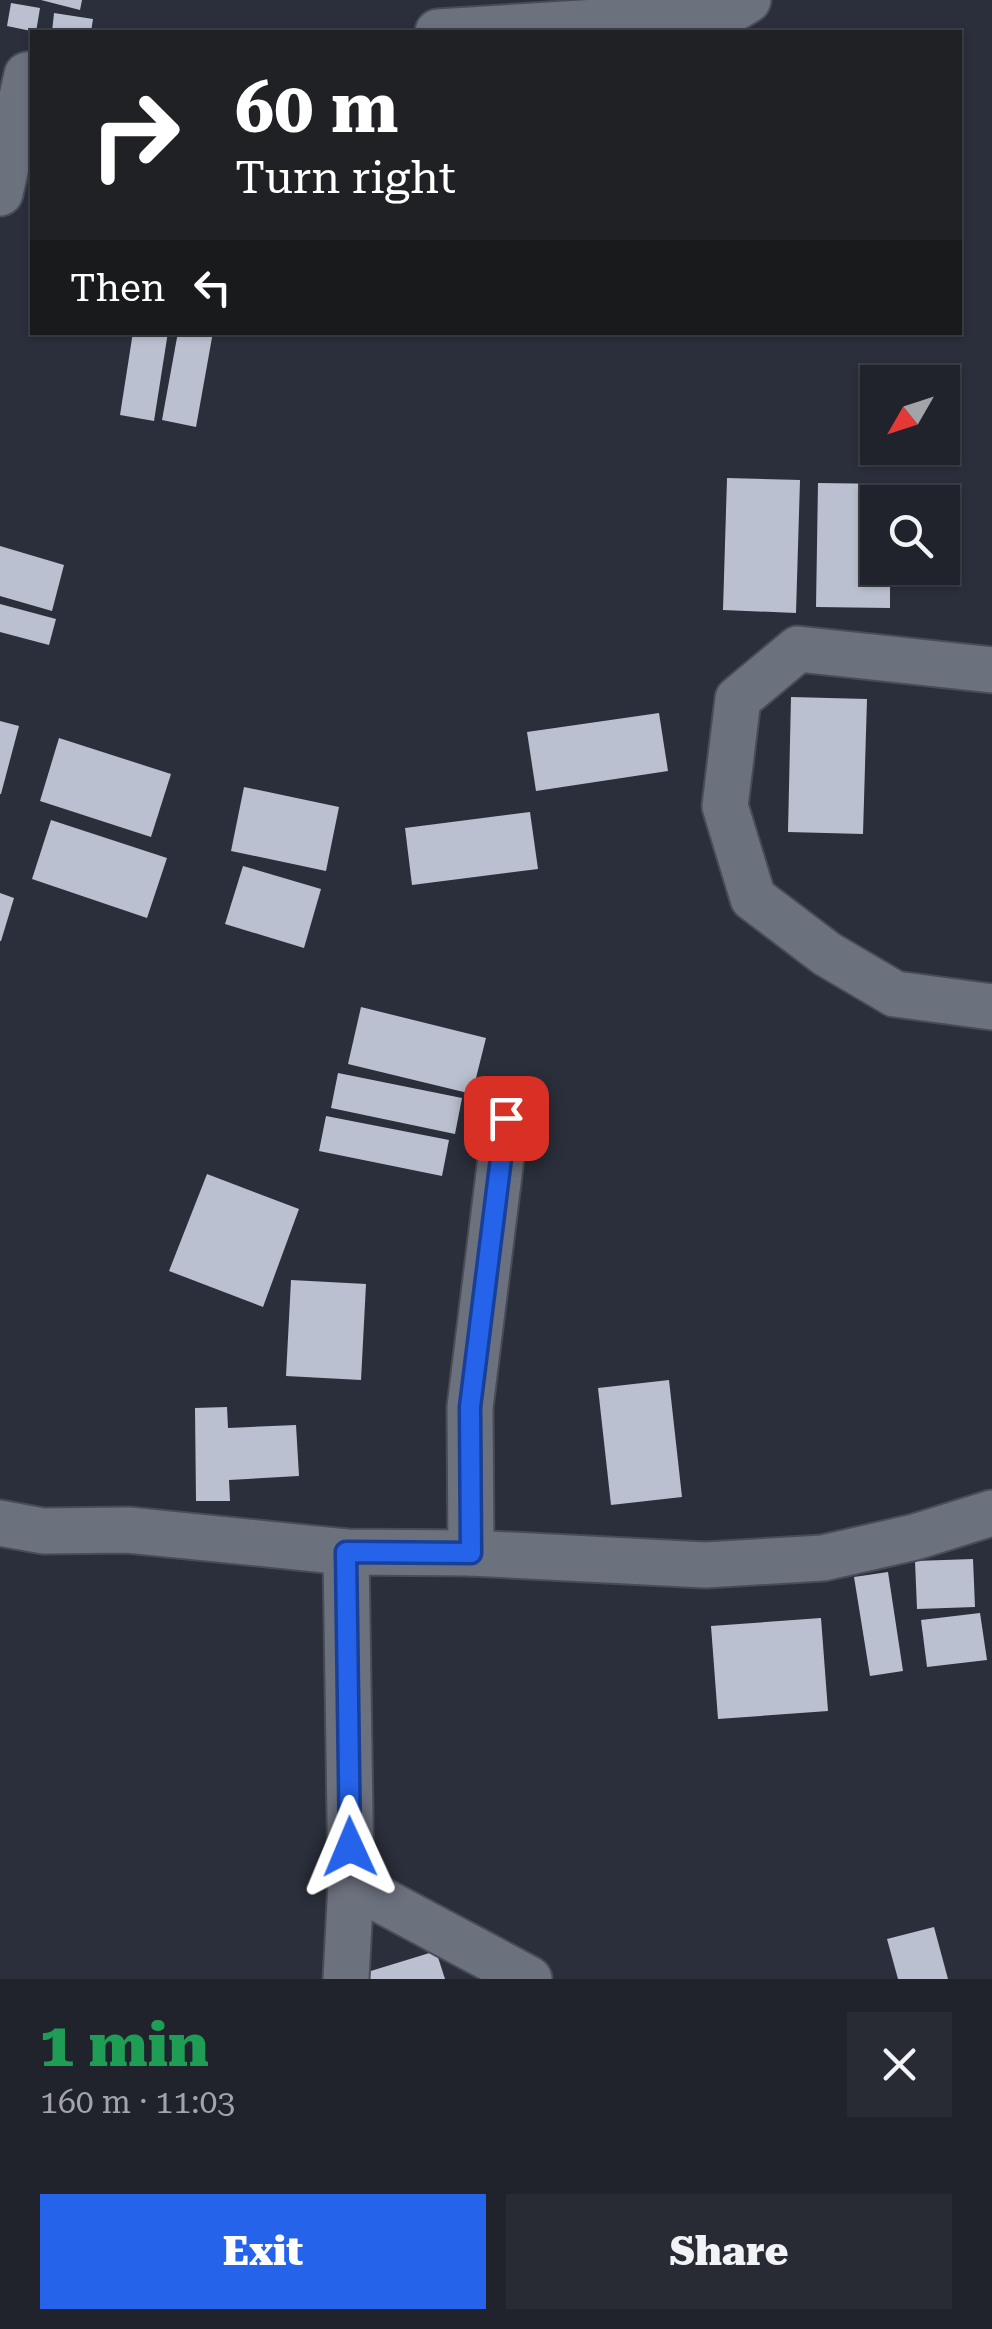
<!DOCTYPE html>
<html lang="en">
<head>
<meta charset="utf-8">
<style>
	body { margin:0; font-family:"Roboto Serif",serif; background:#282b34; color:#f1f3f6; height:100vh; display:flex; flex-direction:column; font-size:38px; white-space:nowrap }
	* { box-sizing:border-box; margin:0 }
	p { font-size:32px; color:#a2a4a9 }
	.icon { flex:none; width:55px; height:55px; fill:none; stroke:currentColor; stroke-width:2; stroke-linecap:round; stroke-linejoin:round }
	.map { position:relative; height:1979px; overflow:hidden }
	.side { display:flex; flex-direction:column; background:#20232c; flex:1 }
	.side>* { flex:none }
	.top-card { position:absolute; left:30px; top:30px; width:932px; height:305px; border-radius:0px; box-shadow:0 2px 8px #0004,0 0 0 2px #3d4048; background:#202124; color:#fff; overflow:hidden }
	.needle { width:65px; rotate:231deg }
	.controls { position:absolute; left:860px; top:365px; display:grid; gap:20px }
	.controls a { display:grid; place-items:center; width:100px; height:100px; border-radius:0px; background:#20232c; box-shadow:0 2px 8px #0004,0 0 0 2px #3d4048; font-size:50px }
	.pin { position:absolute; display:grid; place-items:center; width:85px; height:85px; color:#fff; margin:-42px; border-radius:20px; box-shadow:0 5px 15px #0006 }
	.me { position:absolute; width:110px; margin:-55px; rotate:359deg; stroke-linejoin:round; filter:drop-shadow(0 0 8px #0008) }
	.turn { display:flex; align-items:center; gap:35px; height:210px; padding:0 40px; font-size:45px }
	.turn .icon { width:130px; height:130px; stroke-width:2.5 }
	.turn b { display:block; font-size:70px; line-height:85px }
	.then { display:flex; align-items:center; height:95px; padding:0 40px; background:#0003; gap:20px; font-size:38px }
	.round { display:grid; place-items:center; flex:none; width:105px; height:105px; border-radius:0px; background:#282b34 }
	.head { display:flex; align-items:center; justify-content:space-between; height:170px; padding:0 40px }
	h1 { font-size:60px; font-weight:800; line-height:75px; color:#1e9e55 }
	.button { display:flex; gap:20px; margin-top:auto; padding:20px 40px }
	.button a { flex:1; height:115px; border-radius:0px; background:#2563eb; color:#fff; font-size:40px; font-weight:800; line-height:115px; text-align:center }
	.button a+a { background:#282b34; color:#f1f3f6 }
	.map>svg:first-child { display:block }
	.building { fill:#bac0cf }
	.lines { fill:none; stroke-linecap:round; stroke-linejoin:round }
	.minor-casing { stroke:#494c56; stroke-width:49 }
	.minor { stroke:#6c717e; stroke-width:45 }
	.route-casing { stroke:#184099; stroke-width:25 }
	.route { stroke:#2563eb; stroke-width:18 }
</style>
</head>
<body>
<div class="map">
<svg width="992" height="1979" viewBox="0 0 992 1979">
	<rect width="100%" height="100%" fill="#2b2f3b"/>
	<!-- building -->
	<g class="building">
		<path d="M41,0h41l-2,10z"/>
		<path d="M11,3l29,5 -4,24 -29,-6z"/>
		<path d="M54,13l39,6 -2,13h-39z"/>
		<path d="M133,332h35l-14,89 -34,-6z"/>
		<path d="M178,332h35l-17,95 -34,-7z"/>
		<path d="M727,478l73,2 -4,133 -73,-3z"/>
		<path d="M818,483l73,1v18h-13v66h12v40l-74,-1z"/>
		<path d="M0,546l64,19 -12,46 -52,-15z"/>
		<path d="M0,604l56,15 -7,26 -49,-13z"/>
		<path d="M791,697l76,2 -4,135 -75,-2z"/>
		<path d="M659,713l9,58 -132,20 -9,-59z"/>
		<path d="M0,721l19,5 -18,68h-1z"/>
		<path d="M59,738l112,36 -20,63 -111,-36z"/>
		<path d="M244,787l95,20 -13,64 -95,-20z"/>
		<path d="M530,812l8,57 -126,16 -7,-57z"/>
		<path d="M51,820l116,38 -20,60 -115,-39z"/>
		<path d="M243,866l78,23 -17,59 -79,-24z"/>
		<path d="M0,893l14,5 -13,43h-1z"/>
		<path d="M361,1007l125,31 -14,56 -124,-30z"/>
		<path d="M338,1073l124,25 -7,36 -124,-26z"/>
		<path d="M326,1116l123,24 -7,36 -123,-25z"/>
		<path d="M207,1174l92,35 -36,98 -94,-36z"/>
		<path d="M291,1280l75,4 -5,96 -75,-4z"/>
		<path d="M669,1380l13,117 -71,8 -13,-117z"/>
		<path d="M227,1407l1,21 68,-3 3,51 -70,4 1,21h-34l-1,-93z"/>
		<path d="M973,1559l2,48 -58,2 -2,-48z"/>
		<path d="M888,1572l15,99 -33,5 -16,-99z"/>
		<path d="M980,1613l7,47 -60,7 -6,-47z"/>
		<path d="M821,1618l7,93 -110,8 -7,-93z"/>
		<path d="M934,1927l14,52h-50l-11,-40z"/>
		<path d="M436,1951l9,28h-82l-2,-5z"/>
	</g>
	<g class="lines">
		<defs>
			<g id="minor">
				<path d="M438,32l287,-18 23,-14"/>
				<path d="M0,193l27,-118 5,-1"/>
				<path d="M992,670l-194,-21 -60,50 -13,107 28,92 74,56 68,40 97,13"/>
				<path d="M0,1523l43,8 85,-1 218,22 125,1 234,12 118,-7 92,-21 77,-24"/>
				<path d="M471,1553l-1,-146 36,-289"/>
				<path d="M351,1884l178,95"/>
				<path d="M346,1979l5,-95 -5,-332"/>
			</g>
		</defs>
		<!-- minor casing -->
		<use href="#minor" class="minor-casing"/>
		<!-- minor -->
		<use href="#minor" class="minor"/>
	</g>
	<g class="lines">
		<defs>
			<path id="route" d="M350,1847l-4,-295 125,1 -1,-146 36,-289"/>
		</defs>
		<!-- route casing -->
		<use href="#route" class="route-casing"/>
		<!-- route -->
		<use href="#route" class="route"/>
	</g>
</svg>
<div class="controls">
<a><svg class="needle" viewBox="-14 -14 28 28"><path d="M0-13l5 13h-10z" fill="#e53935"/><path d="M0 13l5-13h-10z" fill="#a2a4a9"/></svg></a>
<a><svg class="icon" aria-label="search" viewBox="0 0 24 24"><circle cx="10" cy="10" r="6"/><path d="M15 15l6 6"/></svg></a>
</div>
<div class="pin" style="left:506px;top:1118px;background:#d93025"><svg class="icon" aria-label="arrive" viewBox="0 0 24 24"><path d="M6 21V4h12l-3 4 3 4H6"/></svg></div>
<svg class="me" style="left:350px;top:1847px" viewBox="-20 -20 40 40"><path d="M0-17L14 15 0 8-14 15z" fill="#2563eb" stroke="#fff" stroke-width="4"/></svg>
<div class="top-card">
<div class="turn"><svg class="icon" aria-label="right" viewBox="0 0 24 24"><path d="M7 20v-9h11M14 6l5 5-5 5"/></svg><div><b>60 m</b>Turn right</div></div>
<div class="then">Then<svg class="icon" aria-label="left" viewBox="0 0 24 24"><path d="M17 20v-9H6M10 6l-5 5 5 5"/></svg></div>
</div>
</div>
<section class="side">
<div class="head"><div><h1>1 min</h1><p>160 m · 11:03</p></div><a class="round"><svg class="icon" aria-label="close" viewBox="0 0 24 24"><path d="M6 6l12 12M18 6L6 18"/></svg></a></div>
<div class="button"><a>Exit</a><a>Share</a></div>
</section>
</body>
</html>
